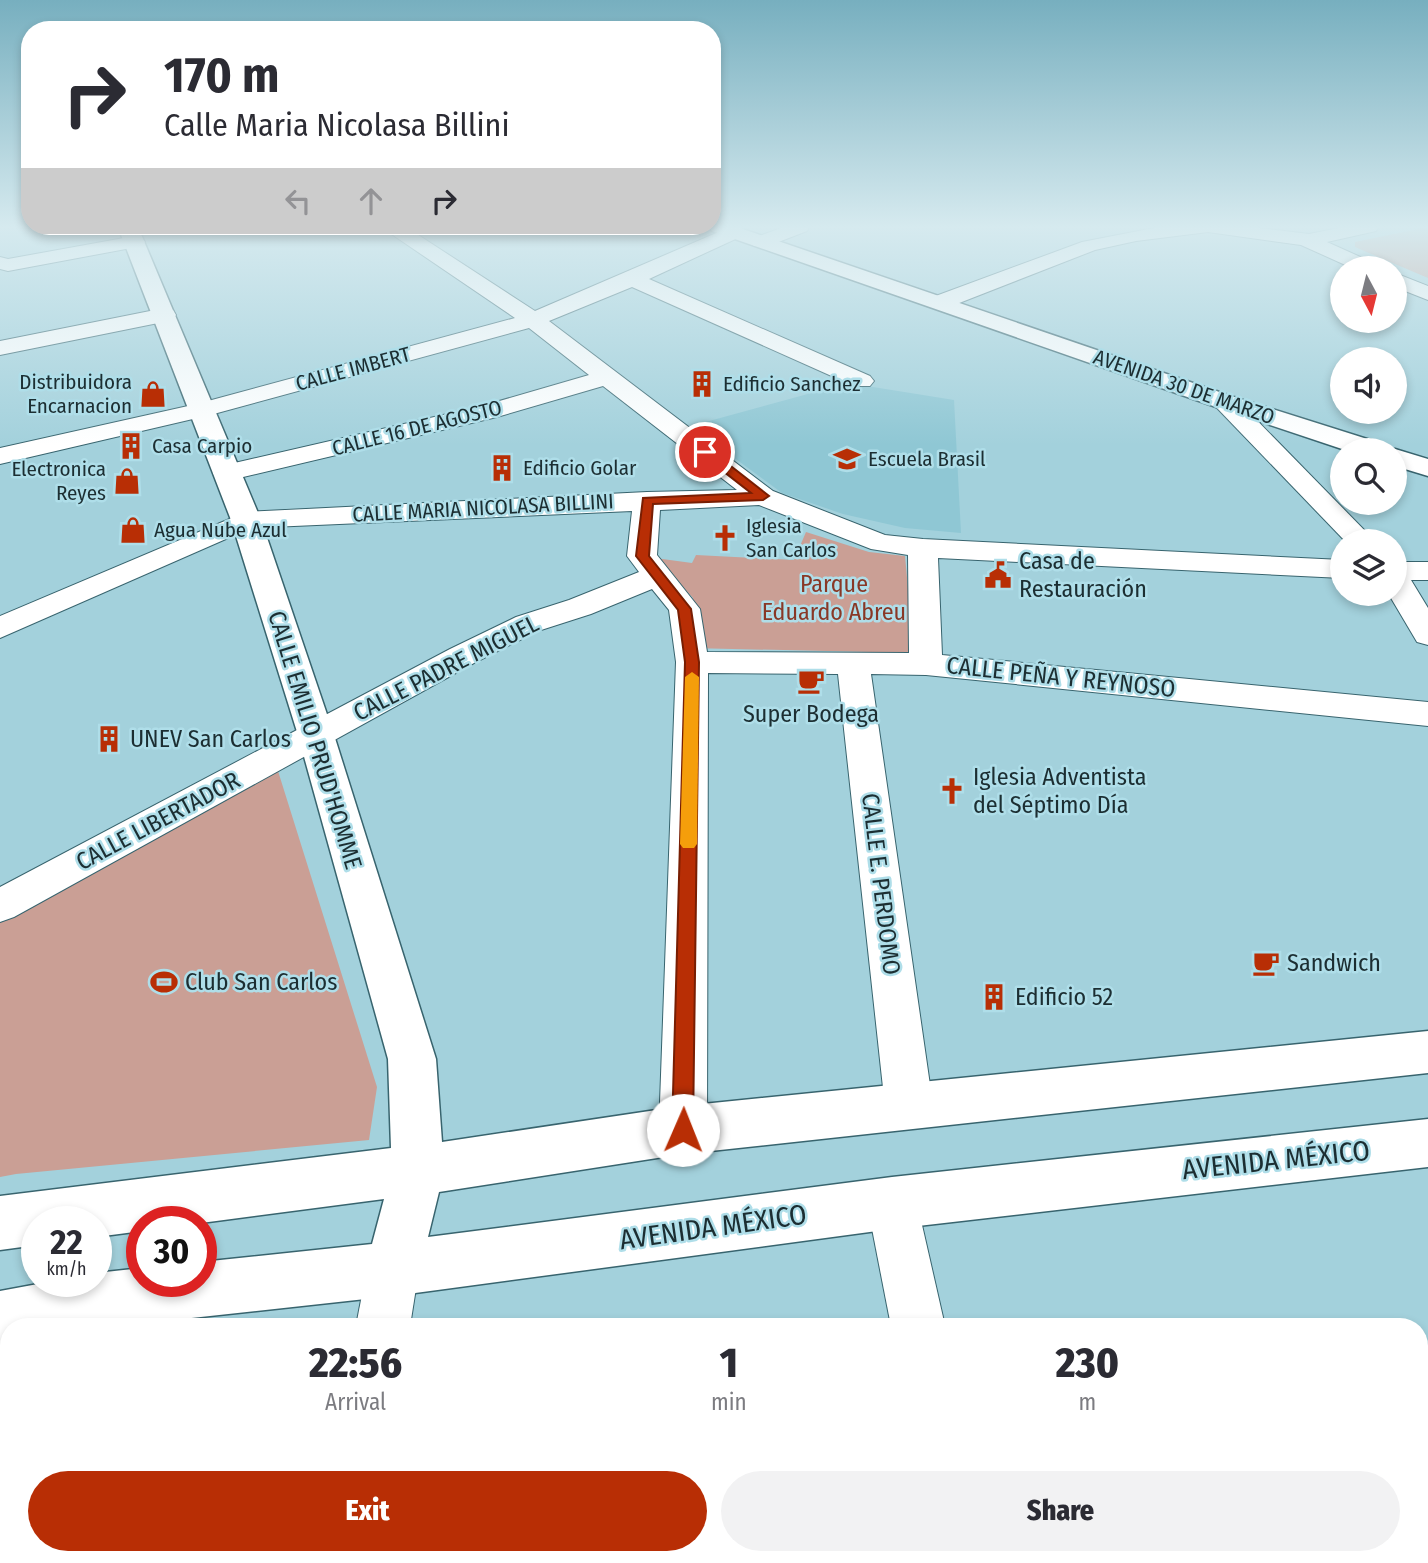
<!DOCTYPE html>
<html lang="en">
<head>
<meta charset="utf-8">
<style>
	body { margin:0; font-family:"Fira Sans Condensed",sans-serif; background:#f2f2f3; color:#2b2b33; height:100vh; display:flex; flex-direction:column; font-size:26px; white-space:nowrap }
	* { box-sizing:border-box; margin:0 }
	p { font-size:23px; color:#7c7c81 }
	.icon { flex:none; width:38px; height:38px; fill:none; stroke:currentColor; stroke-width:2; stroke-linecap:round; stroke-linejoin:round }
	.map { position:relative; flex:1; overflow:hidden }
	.panel { position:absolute; left:0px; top:1318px; width:1428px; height:247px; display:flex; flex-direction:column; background:#fff; border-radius:28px 28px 0 0; box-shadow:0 4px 10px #0003 }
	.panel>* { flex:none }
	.guide { position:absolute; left:21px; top:21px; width:700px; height:214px; border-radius:28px; box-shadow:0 4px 10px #0003; background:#fff; color:#2b2b33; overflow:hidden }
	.needle { width:46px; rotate:173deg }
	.tools { position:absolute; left:1330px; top:256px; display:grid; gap:14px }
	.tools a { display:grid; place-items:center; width:77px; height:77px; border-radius:50%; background:#fff; box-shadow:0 4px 10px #0003; font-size:35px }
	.speed { position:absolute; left:21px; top:1206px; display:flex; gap:14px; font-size:35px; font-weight:700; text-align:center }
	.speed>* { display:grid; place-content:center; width:91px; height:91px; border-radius:50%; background:#fff; box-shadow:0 4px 10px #0003; line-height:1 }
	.speed small { font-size:18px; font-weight:400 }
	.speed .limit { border:10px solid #d22; background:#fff; color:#111 }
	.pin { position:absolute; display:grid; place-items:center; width:60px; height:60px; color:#fff; margin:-30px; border:4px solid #fff; border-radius:50%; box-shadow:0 2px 7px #0007 }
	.me { position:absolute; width:77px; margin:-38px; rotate:1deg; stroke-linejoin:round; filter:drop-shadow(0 0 5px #0008) }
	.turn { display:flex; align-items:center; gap:24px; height:147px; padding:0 28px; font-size:32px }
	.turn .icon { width:91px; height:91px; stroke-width:2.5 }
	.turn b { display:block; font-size:49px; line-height:60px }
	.lanes { display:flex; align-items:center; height:66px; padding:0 28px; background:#0003; justify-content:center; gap:35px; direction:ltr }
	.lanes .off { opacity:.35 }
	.eta { display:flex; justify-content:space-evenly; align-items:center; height:119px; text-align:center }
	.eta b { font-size:42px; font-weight:800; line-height:49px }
	.button { display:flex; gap:14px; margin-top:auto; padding:14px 28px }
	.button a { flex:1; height:80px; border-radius:42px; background:#b82e05; color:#fff; font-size:28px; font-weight:800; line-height:80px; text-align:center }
	.button a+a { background:#f2f2f3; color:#2b2b33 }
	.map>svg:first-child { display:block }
	.built { fill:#8fc7d4 }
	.green { fill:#ca9f95 }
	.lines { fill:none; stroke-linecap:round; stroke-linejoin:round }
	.street-casing { stroke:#38646e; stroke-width:2 }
	.secondary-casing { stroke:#38646e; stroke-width:3 }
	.street { fill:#fff; fill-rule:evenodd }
	.secondary { fill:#fff; fill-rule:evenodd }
	.route { fill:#b82e05; stroke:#781e03; stroke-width:2 }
	.slow { fill:#f59e0b }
	.labels { text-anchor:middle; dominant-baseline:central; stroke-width:5; stroke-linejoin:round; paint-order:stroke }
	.far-street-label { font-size:21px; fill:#1c2e32; stroke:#afdee9 }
	.far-poi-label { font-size:21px; fill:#1c2e32; stroke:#afdee9; text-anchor:start }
	.poi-label { font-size:24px; fill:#1c2e32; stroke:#afdee9; text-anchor:start }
	.park-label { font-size:24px; fill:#893826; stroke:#afdee9 }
	.street-label { font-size:24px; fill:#1c2e32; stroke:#afdee9 }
	.near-street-label { font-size:28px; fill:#1c2e32; stroke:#afdee9 }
</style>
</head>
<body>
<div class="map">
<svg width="1428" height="1563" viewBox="0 0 1428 1563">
	<rect width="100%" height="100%" fill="#a3d1dc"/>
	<!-- built -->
	<path class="built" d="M848,383l106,17 7,133 -56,-5 -62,-14 -61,-21 -91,-67z"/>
	<!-- green -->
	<g class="green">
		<path d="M1428,227v51l-73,-31v-5z"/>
		<path d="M806,532l63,20 36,4 9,97 -224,-5 3,-50 -38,-40 37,5 4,-8 98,5z"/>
		<path d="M278,771l99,316 -8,53 -353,34 -16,3v-256z"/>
	</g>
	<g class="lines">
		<defs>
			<g id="street">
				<path d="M385,227h21l129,84 193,-83h14l3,4 -3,4 -93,43 221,97 4,5 -4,5h-16l-222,-99 -83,34 224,170 112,44 38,4 419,21v18l-404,-20 4,97 486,47v24l-502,-51 -55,-1 62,432 -7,15 -17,7 -17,-7 -7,-15 -47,-432 -130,-1 -1,457 -7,16 -17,7 -17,-7 -7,-16 17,-468 -7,-52 -17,-21 -61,25 -53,17 -64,32 -460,254 -14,5v-35l450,-238 66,-32 53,-17 70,-28 -12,-16 5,-45 -381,17 -251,110v-22l246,-104 401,-20 90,-2 -134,-104 -106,31 -271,64 -9,-2 -4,-6 4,-6 265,-61 107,-31 -60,-47 -319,87 -210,49v-16l197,-44 318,-86 -128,-87zM759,505l112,44 37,6 1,98 -202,-1 -7,-43 -43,-54 3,-45z"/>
				<path d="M784,227h25l-2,4 -39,15h-14l-3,-4 3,-4z"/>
				<path d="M1159,227h91l59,7 35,-7h34l-2,4 -49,11 49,22 3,4h-27l-51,-23 -93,-13 -72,9 -41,9 -146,57h-16l-3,-5 3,-5 149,-55z"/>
				<path d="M135,236l7,2 3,4 -3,4 -134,25 -8,-2v-12l8,2z"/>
				<path d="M1395,273l33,13v14l-33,-13z"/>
				<path d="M165,308l8,2 3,5 -3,5 -173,35v-14z"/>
				<path d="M1225,395l9,2 141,144h-30l-129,-134 -3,-5 3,-5z"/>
				<path d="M1395,562h33v18h-17l17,28v37l-11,-3 -29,-49h7z"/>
				<path d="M892,1178l18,7 7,18 28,123h-54l-24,-123 7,-18z"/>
				<path d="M393,1243l19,7 7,19 -9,57h-54l11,-57 7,-19z"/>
				<path d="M1428,1457v60l-9,1v-60z"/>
				<path d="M313,1556h62l-1,7h-62z"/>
				<path d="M825,1556h103l-3,7h-103z"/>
				<path d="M980,1556h62l2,7h-62z"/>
			</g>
			<g id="secondary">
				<path d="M118,227h20l123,293 73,215 102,324 6,83 241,-36 745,-75v42l-745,81 -244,38 -11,45 464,-60 536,-58v48l-536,62 -499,67 -275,30h-109v20l-9,1v-56l54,-10h42v-8l46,-5v13h59v-19l171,-18 12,-45 -183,24 -59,-1v9l-46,6v-15h-59v23l-37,5v-54l391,-48 -3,-89 -90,-324 -67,-215z"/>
				<path d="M709,227h28l497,170 149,47 3,6h-41l-129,-43 -504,-176z"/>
				<path d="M1395,449l33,10v17l-33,-10v-16h-4z"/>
			</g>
		</defs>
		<!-- street casing -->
		<use href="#street" class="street-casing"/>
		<!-- secondary casing -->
		<use href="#secondary" class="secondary-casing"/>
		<!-- street -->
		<use href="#street" class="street"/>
		<!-- secondary -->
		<use href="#secondary" class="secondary"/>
	</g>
	<!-- sky -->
	<linearGradient id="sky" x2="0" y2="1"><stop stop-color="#77afbf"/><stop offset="0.51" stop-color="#d6eaef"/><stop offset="1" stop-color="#d6eaef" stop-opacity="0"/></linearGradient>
	<rect width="1428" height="445" fill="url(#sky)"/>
	<!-- route -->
	<path class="route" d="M701,449h8l60,47 -6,4 -110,4 -4,52 42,53 8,53 -6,468 -3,7 -7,3 -8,-3 -3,-7 13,-468 -7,-52 -42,-54 7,-58 108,-5 -50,-39z"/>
	<!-- slow -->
	<path class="slow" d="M692,672l7,5 -2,167 -3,4h-11l-3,-4 5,-167z"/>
	<!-- icons -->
	<defs>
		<symbol id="building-bare" viewBox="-9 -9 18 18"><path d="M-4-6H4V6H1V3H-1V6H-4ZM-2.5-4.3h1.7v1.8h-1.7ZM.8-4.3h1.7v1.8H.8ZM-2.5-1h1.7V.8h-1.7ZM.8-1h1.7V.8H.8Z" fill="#b82e05" stroke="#afdee9" stroke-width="2.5" paint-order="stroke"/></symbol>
		<symbol id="shop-bare" viewBox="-9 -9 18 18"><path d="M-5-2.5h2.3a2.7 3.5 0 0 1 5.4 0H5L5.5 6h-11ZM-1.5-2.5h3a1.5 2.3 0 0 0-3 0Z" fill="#b82e05" stroke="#afdee9" stroke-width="2.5" paint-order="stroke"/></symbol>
		<symbol id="school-bare" viewBox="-9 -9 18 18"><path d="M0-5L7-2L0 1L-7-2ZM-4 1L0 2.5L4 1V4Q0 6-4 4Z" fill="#b82e05" stroke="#afdee9" stroke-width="2.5" paint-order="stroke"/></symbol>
		<symbol id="church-bare" viewBox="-9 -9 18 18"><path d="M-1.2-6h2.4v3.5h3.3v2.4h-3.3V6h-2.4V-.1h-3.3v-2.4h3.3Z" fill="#b82e05" stroke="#afdee9" stroke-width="2.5" paint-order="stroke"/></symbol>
		<symbol id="civic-bare" viewBox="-9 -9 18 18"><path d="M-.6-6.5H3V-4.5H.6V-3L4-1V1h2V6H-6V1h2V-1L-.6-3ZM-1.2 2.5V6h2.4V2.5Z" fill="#b82e05" stroke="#afdee9" stroke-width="2.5" paint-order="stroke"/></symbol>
		<symbol id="cafe-bare" viewBox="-9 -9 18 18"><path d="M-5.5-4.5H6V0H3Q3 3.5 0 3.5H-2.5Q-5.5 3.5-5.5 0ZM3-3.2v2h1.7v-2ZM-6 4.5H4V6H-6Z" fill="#b82e05" stroke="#afdee9" stroke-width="2.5" paint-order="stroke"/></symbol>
		<symbol id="stadium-bare" viewBox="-9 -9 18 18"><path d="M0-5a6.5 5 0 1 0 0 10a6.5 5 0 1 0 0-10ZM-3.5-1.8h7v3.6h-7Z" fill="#b82e05" stroke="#afdee9" stroke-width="2.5" paint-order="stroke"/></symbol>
	</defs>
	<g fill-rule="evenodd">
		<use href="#building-bare" x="683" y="365" width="38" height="38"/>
		<use href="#shop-bare" x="134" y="375" width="38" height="38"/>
		<use href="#building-bare" x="112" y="427" width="38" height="38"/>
		<use href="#school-bare" x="828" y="440" width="38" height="38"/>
		<use href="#building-bare" x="483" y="449" width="38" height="38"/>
		<use href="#shop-bare" x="108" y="462" width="38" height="38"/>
		<use href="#shop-bare" x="114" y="511" width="38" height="38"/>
		<use href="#church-bare" x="706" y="519" width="38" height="38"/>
		<use href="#civic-bare" x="979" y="556" width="38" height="38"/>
		<use href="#cafe-bare" x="792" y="662" width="38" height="38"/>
		<use href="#building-bare" x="90" y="720" width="38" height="38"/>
		<use href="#church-bare" x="933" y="772" width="38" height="38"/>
		<use href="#cafe-bare" x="1247" y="944" width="38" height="38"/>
		<use href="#stadium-bare" x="145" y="963" width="38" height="38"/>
		<use href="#building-bare" x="975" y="978" width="38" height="38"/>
	</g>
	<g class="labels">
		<!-- far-street labels -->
		<g class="far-street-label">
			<text transform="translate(353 369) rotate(-15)">CALLE IMBERT</text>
			<text transform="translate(1184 387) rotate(19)">AVENIDA 30 DE MARZO</text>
			<text transform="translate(417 428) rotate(-14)">CALLE 16 DE AGOSTO</text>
			<text transform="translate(483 508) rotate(-3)">CALLE MARIA NICOLASA BILLINI</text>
		</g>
		<!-- far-poi labels -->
		<g class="far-poi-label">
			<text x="132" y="382" text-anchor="end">Distribuidora<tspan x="132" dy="24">Encarnacion</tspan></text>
			<text x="723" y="384">Edificio Sanchez</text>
			<text x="152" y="446">Casa Carpio</text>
			<text x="868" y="459">Escuela Brasil</text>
			<text x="523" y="468">Edificio Golar</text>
			<text x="106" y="469" text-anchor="end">Electronica<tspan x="106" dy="24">Reyes</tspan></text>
			<text x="746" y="526">Iglesia<tspan x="746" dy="24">San Carlos</tspan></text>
			<text x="154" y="530">Agua Nube Azul</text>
		</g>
		<!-- poi labels -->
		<g class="poi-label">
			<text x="1019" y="561">Casa de<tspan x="1019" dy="28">Restauración</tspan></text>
			<text x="811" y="714" text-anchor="middle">Super Bodega</text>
			<text x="130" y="739">UNEV San Carlos</text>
			<text x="973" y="777">Iglesia Adventista<tspan x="973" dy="28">del Séptimo Día</tspan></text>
			<text x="1287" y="963">Sandwich</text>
			<text x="185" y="982">Club San Carlos</text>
			<text x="1015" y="997">Edificio 52</text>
		</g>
		<!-- park labels -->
		<g class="park-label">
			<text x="834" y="584">Parque<tspan x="834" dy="28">Eduardo Abreu</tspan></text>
		</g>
		<!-- street labels -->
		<g class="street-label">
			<text transform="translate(446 668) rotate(-27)">CALLE PADRE MIGUEL</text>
			<text transform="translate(1061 677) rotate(6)">CALLE PEÑA Y REYNOSO</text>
			<text transform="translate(315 740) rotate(73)">CALLE EMILIO PRUD'HOMME</text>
			<text transform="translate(158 821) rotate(-28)">CALLE LIBERTADOR</text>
			<text transform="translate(881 884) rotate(83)">CALLE E. PERDOMO</text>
		</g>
		<!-- near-street labels -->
		<g class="near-street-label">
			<text transform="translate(1276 1160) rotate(-6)">AVENIDA MÉXICO</text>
			<text transform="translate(713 1227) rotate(-8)">AVENIDA MÉXICO</text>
		</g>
	</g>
</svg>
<div class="tools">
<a><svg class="needle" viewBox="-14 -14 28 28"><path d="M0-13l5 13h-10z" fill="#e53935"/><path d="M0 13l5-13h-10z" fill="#7c7c81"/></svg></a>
<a><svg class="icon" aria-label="sound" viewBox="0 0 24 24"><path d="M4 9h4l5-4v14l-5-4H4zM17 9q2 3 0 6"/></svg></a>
<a><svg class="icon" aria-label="search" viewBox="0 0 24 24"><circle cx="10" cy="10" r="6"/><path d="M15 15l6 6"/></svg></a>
<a><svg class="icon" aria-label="layers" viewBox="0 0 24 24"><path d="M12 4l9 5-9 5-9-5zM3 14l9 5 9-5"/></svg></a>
</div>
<div class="speed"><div>22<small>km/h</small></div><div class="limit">30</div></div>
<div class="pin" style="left:705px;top:452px;background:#d93025"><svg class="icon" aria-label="arrive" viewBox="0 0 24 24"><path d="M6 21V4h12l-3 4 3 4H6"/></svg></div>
<svg class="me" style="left:683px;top:1130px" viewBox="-20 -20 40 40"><circle r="19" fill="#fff"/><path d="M0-13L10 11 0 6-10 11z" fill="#b82e05"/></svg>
<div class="guide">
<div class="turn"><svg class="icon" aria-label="right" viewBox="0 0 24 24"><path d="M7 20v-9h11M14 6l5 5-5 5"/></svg><div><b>170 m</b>Calle Maria Nicolasa Billini</div></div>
<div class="lanes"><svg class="icon off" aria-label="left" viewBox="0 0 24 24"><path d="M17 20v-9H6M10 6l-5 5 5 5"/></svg><svg class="icon off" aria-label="ahead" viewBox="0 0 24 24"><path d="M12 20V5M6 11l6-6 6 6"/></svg><svg class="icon" aria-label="right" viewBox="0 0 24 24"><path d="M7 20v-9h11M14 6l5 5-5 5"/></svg></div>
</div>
<section class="panel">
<div class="eta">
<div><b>22:56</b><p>Arrival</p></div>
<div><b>1</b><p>min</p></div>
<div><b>230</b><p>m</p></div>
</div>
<div class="button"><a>Exit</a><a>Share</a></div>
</section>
</div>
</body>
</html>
